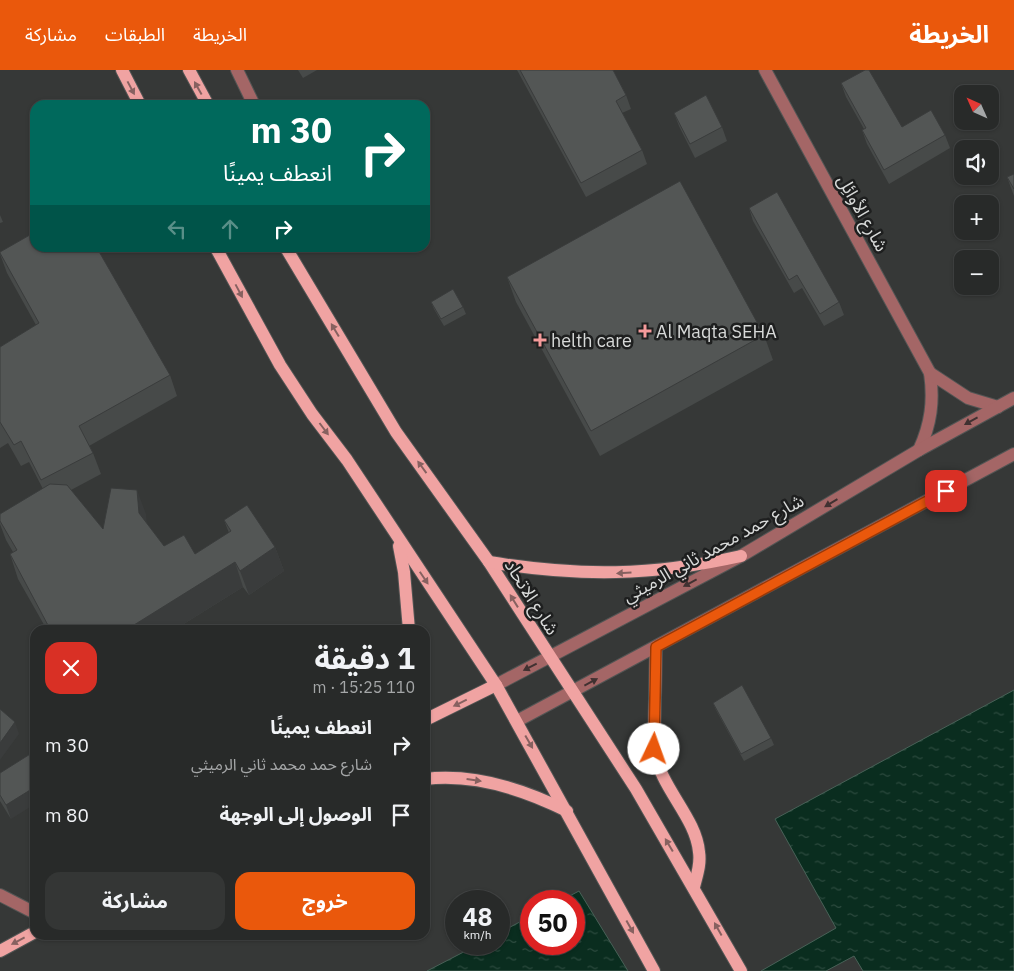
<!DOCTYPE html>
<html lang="ar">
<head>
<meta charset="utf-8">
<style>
	body { margin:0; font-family:"IBM Plex Sans","Noto Sans Arabic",sans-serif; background:#343635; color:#f1f3f6; direction:rtl; height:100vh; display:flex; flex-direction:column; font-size:19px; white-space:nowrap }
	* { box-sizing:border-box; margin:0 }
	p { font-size:16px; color:#a5a7a8 }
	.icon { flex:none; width:28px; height:28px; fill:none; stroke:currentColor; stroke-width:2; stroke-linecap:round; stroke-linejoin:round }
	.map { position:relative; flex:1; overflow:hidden; direction:ltr }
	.details { position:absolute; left:30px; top:555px; width:400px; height:315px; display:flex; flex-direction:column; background:#282a29; border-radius:15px; box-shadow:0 1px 4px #0004,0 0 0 1px #444646; direction:rtl }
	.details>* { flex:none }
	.guide { position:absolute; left:30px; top:30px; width:400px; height:152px; border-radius:15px; box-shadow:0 1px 4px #0004,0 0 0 1px #444646; direction:rtl; background:#00695c; color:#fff; overflow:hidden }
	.needle { width:32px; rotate:315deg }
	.tools { position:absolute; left:954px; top:15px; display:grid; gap:10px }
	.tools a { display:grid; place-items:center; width:45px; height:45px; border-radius:10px; background:#282a29; box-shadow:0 1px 4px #0004,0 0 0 1px #444646; font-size:25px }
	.speed { position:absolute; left:445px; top:820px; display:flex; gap:10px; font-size:25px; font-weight:700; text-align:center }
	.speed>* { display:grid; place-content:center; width:65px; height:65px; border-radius:50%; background:#282a29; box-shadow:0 1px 4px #0004,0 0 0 1px #444646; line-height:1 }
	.speed small { font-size:12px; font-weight:400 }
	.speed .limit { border:8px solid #d22; background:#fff; color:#111 }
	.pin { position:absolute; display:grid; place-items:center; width:42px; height:42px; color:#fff; margin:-21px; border-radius:10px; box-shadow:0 2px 8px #0006 }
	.me { position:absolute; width:55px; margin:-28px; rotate:3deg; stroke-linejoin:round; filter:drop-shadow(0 0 4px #0008) }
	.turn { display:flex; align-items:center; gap:18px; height:105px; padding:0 15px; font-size:22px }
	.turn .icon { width:65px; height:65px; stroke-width:2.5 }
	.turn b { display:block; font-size:35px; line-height:42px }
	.lanes { display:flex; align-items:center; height:48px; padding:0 15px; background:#0003; justify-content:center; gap:25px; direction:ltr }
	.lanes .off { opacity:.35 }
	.round { display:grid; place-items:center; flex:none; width:52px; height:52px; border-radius:15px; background:#343635 }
	.headline { display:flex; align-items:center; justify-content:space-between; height:85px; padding:0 15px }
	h1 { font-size:30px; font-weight:700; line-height:38px }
	.action { display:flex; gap:10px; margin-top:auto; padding:10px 15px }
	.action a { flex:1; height:58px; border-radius:15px; background:#ea580c; color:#fff; font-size:20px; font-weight:700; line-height:58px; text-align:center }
	.action a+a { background:#343635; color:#f1f3f6 }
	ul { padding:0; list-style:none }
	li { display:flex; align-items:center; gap:15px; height:70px; padding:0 15px }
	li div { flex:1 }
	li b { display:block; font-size:19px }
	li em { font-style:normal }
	header { display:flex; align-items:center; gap:30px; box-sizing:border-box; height:70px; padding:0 25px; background:#ea580c; color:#fff }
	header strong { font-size:24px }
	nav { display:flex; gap:28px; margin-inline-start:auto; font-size:18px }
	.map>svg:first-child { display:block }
	.water { fill:url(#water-ripples); stroke:#486157 }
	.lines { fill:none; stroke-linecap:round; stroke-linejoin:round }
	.minor-casing { stroke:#535554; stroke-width:14 }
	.major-casing { stroke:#535554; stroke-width:14 }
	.minor { stroke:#a46666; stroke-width:12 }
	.major { stroke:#f0a3a2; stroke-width:12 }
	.wall { fill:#474a49 }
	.shaded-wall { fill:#3a3c3c }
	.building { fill:#535655; stroke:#3a3c3c }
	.oneway { fill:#876160 }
	.oneway2 { fill:#403131 }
	.route-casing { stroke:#983908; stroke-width:12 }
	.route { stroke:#ea580c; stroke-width:9 }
	.poi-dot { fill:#f59b9b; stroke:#1e1f1f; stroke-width:2 }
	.labels { text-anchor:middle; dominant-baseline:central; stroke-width:5; stroke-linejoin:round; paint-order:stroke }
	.street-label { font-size:18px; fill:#d8dad9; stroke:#1e1f1f }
	.poi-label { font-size:18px; fill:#d8dad9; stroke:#1e1f1f; text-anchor:start }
</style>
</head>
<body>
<header>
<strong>الخريطة</strong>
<nav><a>الخريطة</a><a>الطبقات</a><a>مشاركة</a></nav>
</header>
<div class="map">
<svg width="1014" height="901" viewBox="0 0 1014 901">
	<defs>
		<pattern id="water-ripples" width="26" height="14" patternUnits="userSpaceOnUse" patternTransform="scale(1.25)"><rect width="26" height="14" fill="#0a2d1f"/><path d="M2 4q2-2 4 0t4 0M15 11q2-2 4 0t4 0" fill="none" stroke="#2d4b3f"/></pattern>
	</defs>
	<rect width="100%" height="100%" fill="#363837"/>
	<!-- water -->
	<g class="water">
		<path d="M1014,620v281h-151l-9,-15 -28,15h-65l75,-43 -61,-109z"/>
		<path d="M579,821l49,80h-201l52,-27h20v-11l32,-17v28h43v-43h-14z"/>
	</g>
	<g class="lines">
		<defs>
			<g id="minor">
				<path d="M237,0l17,35"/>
				<path d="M765,0l165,303c4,28 1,51 -11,77"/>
				<path d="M930,303l38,25 30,9"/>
				<path d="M496,615l245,-129 178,-106 95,-52"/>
				<path d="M517,651l497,-267"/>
				<path d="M0,825l35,18"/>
			</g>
			<g id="major">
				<path d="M122,0l18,35"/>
				<path d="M189,0l19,35"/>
				<path d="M216,178l64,117 32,49 35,46 149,225 158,286"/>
				<path d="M286,178l110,184 93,130 147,227 105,182"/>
				<path d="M399,476l5,26 5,58"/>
				<path d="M489,492c91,15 163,14 252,-6"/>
				<path d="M656,577l-2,102c6,39 42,68 45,103 2,12 -2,23 -5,35"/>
				<path d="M425,650l71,-35"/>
				<path d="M425,709c50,-6 98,10 142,32"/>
				<path d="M0,881l35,-19"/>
			</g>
		</defs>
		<!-- minor casing -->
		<use href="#minor" class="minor-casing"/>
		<!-- major casing -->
		<use href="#major" class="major-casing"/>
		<!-- minor -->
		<use href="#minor" class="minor"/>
		<!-- major -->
		<use href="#major" class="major"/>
	</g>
	<!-- wall -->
	<g class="wall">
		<path d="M298,0h19l-14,8z"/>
		<path d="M517,0h96l13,25 5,14 -9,4 20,37 5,14 -61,33z"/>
		<path d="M841,13l61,44 43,8 5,13 -61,36 -22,-40 -5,-14 2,-1 -18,-32z"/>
		<path d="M674,43l48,14 5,14 -32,17 -16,-32z"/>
		<path d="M1014,104v22l-7,-19z"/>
		<path d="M749,138l90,94 5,13 -20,11 -22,-38 -8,5 -41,-72z"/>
		<path d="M0,145l3,7 -3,1z"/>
		<path d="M0,184l170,121 7,21 -88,50 4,7 8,21 -30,16 32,39 43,-15v9l18,23 31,8 34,-21 -5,-13 51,27 9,24 -35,24 -6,-8 -69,43h-127l-29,-51 -8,-25 3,-2 -7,-12 -6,-16v-10l43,-25 -14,-27 -8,4 -13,-23 -8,5v-101l36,-22 -29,-52z"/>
		<path d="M507,207l257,58 9,25 -173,96 -84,-154z"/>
		<path d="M431,232l32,5 3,7 -22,12 -10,-17z"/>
		<path d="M713,633l58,35 3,7 -30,16 -28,-51z"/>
		<path d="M0,703l11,46 -11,-18z"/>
	</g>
	<!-- shaded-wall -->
	<g class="shaded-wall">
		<path d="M137,420l9,24 2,23 -9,-24z"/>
		<path d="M275,477l9,24 -35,24 -9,-24z"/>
		<path d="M235,492l8,25 -69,43h-48z"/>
		<path d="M15,652l4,12 -19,26v-17z"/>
		<path d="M35,717v17l-24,15 -5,-14z"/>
	</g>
	<!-- building -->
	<g class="building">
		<path d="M520,0h93l13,25 -10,6 26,49 -61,33z"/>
		<path d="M865,0h4l33,57 29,-17 14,25 -61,35 -22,-40 4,-2 -25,-45z"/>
		<path d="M706,25l16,32 -32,17 -16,-31z"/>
		<path d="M1014,104v15l-7,-12z"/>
		<path d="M680,111l84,154 -173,96 -84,-154z"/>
		<path d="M777,122l62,110 -19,12 -23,-39 -8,5 -40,-72z"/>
		<path d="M35,162v16h62l73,127 -91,51 14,27 -52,27 -20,-39 -7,4 -14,-23v-75l39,-24 -39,-70v-1z"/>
		<path d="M453,219l10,18 -22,12 -10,-17z"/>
		<path d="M50,414l17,1 36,44 8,-41 26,2 2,23 25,33 20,-11 11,19 36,-23 -7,-11 23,-15 28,42 -35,24 -5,-9 -109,68h-78l2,-1 -40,-75 7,-4 -17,-29v-7z"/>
		<path d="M742,615l29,53 -30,16 -28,-51z"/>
		<path d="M0,639l15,13 -15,21z"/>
		<path d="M35,681v36l-29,18 -6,-10v-22z"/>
	</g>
	<!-- one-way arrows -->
	<defs><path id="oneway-solid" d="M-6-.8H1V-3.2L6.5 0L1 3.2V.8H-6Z" transform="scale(1.25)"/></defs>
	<g class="oneway">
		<use href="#oneway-solid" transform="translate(131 18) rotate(62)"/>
		<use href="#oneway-solid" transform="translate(198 18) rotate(-119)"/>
		<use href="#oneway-solid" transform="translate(239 221) rotate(62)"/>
		<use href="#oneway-solid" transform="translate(335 260) rotate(-121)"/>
		<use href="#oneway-solid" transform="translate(324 359) rotate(53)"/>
		<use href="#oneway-solid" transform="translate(422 397) rotate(-126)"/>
		<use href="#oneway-solid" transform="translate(624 503) rotate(177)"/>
		<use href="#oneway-solid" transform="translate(424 508) rotate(56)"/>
		<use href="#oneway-solid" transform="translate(514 531) rotate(-122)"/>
		<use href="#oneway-solid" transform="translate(460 633) rotate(154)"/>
		<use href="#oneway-solid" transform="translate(529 672) rotate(60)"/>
		<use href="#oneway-solid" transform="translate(474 710) rotate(8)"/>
		<use href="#oneway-solid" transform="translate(669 775) rotate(-121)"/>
		<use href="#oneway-solid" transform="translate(630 857) rotate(61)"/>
		<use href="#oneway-solid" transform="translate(718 859) rotate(-119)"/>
		<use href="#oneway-solid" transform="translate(18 871) rotate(152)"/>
	</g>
	<g class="oneway2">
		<use href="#oneway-solid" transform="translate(971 351) rotate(151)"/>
		<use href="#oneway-solid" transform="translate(831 433) rotate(149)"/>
		<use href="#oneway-solid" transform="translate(690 513) rotate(152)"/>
		<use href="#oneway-solid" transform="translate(530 597) rotate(153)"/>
		<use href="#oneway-solid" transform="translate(591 612) rotate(-28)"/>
	</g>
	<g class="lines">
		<defs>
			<path id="route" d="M654,679l2,-102 290,-156"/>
		</defs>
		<!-- route casing -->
		<use href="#route" class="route-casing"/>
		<!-- route -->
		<use href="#route" class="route"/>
	</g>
	<!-- markers -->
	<g class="poi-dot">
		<path d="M642.5 253.5h5v5h5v5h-5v5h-5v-5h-5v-5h5z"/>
		<path d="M537.5 262.5h5v5h5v5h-5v5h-5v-5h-5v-5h5z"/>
	</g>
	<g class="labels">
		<!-- street labels -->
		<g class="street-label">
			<text transform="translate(863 143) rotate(61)">شارع الأوائِل</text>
			<text transform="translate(713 478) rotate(-29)">شارع حمد محمد ثاني الرميثي</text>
			<text transform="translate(532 527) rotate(58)">شارع الاتحاد</text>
		</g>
		<!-- poi labels -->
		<g class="poi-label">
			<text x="656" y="261">Al Maqta SEHA</text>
			<text x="551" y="270">helth care</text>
		</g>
	</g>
</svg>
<div class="tools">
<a><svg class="needle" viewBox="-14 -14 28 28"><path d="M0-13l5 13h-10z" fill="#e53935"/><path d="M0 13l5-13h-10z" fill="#a5a7a8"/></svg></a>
<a><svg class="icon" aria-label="sound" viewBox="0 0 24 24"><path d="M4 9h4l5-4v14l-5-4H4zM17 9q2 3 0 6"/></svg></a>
<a>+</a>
<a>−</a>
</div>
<div class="speed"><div>48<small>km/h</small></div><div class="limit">50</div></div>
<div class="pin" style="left:946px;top:421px;background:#d93025"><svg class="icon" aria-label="arrive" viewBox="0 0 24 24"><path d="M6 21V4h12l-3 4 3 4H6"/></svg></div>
<svg class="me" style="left:654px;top:679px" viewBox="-20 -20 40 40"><circle r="19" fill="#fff"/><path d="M0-13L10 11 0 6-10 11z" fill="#ea580c"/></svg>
<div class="guide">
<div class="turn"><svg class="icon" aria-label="right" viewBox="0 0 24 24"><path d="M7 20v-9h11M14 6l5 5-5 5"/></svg><div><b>30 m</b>انعطف يمينًا</div></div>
<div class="lanes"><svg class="icon off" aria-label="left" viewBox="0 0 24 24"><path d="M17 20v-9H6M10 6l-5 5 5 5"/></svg><svg class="icon off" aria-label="ahead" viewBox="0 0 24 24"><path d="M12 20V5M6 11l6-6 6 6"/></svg><svg class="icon" aria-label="right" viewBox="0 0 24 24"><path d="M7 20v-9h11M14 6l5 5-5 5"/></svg></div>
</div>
<section class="details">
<div class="headline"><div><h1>1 دقيقة</h1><p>110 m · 15:25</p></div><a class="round" style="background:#d93025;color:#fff"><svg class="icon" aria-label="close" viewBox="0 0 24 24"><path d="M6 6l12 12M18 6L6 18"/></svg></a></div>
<ul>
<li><svg class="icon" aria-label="right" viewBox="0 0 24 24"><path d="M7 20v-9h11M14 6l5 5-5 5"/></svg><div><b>انعطف يمينًا</b><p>شارع حمد محمد ثاني الرميثي</p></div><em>30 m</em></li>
<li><svg class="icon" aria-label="arrive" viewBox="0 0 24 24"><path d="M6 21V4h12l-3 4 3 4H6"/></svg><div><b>الوصول إلى الوجهة</b></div><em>80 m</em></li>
</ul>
<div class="action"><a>خروج</a><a>مشاركة</a></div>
</section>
</div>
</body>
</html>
